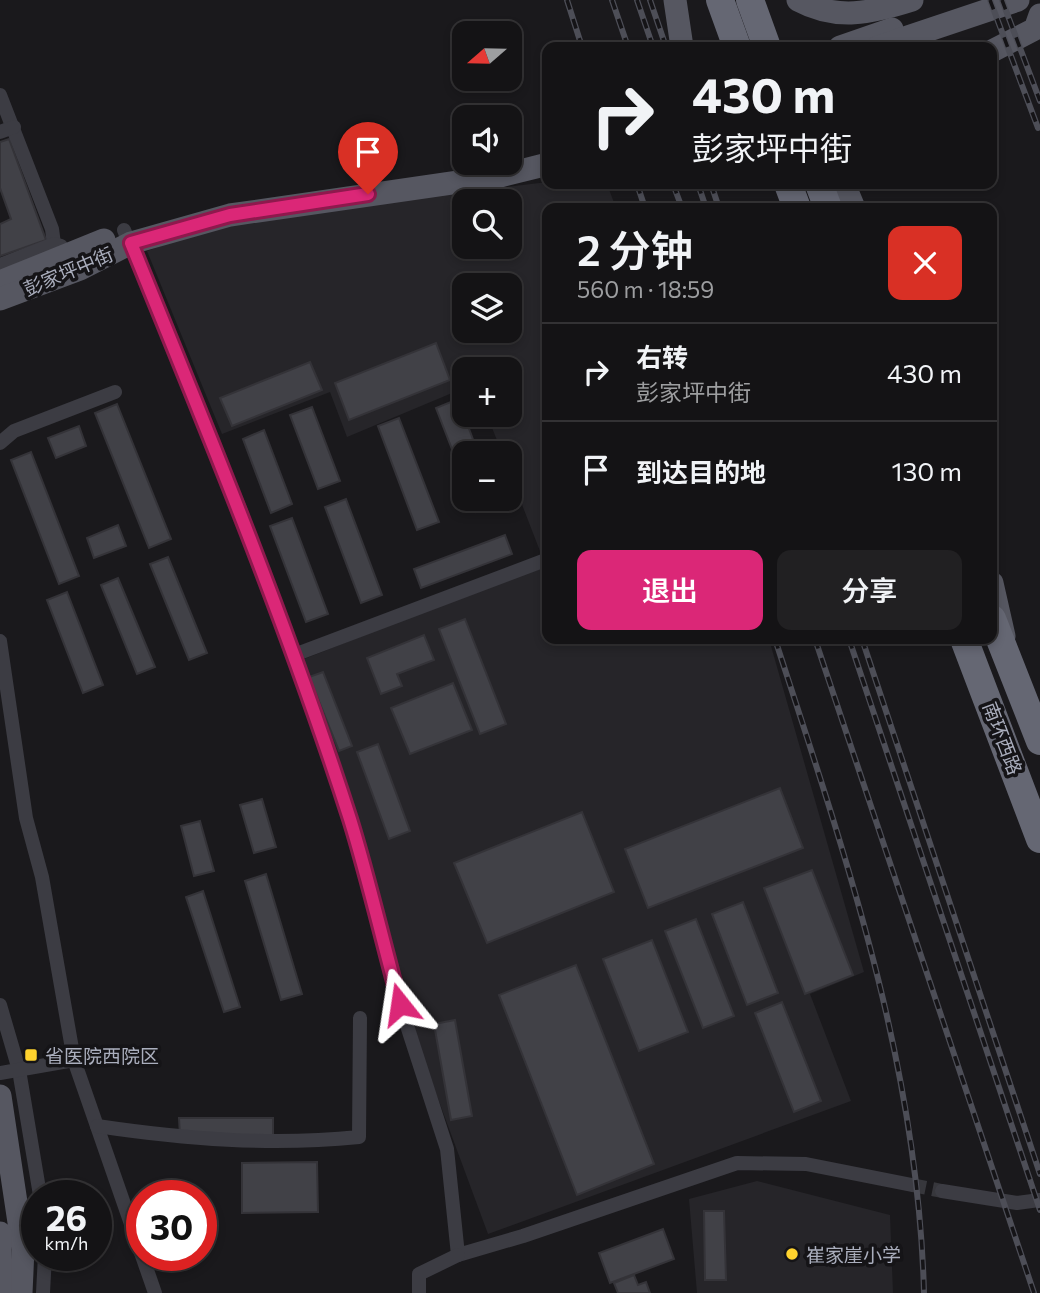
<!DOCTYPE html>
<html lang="zh">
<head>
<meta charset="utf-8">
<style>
	body { margin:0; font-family:Commissioner,"Noto Sans SC",sans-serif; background:#212022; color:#f1f3f6; height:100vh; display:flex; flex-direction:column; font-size:26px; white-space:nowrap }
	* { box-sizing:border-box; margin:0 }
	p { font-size:23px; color:#9d9ea0 }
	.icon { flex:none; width:38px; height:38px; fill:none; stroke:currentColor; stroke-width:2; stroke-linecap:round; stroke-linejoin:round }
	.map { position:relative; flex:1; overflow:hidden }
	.sheet { position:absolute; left:542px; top:203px; width:455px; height:441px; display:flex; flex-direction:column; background:#141315; border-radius:14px; box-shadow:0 4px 10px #0003,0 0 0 2px #333234 }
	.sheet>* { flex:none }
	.guide { position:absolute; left:542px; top:42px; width:455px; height:147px; border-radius:14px; box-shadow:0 4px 10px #0003,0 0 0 2px #333234; background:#141315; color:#f1f3f6; overflow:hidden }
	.needle { width:46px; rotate:250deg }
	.fabs { position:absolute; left:452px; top:21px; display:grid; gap:14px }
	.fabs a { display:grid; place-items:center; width:70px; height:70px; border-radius:14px; background:#141315; box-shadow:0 4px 10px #0003,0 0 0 2px #333234; font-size:35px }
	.speed { position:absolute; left:21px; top:1180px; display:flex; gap:14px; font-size:35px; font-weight:700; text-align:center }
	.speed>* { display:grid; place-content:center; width:91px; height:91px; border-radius:50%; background:#141315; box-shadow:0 4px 10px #0003,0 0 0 2px #333234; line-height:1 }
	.speed small { font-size:18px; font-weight:400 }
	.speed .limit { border:10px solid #d22; background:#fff; color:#111 }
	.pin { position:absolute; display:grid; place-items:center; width:60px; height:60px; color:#fff; margin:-72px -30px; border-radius:50% 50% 50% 0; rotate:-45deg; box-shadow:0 0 7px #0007 }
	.pin .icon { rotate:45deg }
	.me { position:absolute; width:77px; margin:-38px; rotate:345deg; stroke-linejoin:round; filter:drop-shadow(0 0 5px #0008) }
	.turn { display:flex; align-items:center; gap:24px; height:147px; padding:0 35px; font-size:32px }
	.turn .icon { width:91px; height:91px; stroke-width:2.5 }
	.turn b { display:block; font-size:49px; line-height:60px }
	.round { display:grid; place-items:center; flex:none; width:74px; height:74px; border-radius:14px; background:#212022 }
	.overview { display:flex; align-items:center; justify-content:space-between; height:119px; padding:0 35px }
	h1 { font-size:42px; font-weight:600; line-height:52px }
	.cta { display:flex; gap:14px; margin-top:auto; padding:14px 35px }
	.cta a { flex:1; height:80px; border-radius:14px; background:#db2777; color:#fff; font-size:28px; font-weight:600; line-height:80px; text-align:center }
	.cta a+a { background:#212022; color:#f1f3f6 }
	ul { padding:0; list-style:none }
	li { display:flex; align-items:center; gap:21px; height:98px; padding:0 35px; border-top:2px solid #333234 }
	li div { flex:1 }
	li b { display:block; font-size:26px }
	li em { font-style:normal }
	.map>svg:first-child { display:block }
	.built { fill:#262529; fill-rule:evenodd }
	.building { fill:#414147; stroke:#343338; stroke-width:2 }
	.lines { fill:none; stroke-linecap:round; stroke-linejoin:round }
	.street-tunnel { stroke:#37373c; stroke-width:14; stroke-dasharray:14 7; stroke-linecap:butt }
	.street { stroke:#3c3c43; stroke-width:14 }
	.primary { stroke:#565761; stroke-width:23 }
	.highway { stroke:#656773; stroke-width:28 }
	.rail-casing { stroke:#4d4e57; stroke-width:6 }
	.rail { stroke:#151417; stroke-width:3.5; stroke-dasharray:10; stroke-linecap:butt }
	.route-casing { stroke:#8e194d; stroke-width:18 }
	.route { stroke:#db2777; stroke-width:12 }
	.poi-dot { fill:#ffd32e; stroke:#151417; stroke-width:2.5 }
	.labels { text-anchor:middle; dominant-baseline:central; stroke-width:7; stroke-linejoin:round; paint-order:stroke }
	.street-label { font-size:19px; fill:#aaaebd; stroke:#151417 }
	.poi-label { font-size:19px; fill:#aaaebd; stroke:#151417; text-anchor:start }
</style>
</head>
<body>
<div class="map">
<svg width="1040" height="1293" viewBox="0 0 1040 1293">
	<rect width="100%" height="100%" fill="#1a191c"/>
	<!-- built -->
	<g class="built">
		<path d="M548,182l59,2 9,24h-68v431h221l95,333 -54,22 41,107 -363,133 -78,-211 -46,-183 -65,-179 246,-97 -36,-93v-18h-7l-15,-38h22v-46h-45v19l-117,49 -17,-45 -108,42 -75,-183 95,-33zM464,201h45v46h-45zM464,285h45v46h-45z"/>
		<path d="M757,1181l133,34 3,78h-196l-8,-94z"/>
	</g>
	<!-- building -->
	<g class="building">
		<path d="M9,139l37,101 -46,16v-32l11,-5 -11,-31v-46z"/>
		<path d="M436,343l14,37 -101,40 -14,-37z"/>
		<path d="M310,362l12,28 -90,36 -12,-28z"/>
		<path d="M458,399l20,54h-14v27l-28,-72z"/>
		<path d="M117,404l54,135 -22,9 -54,-135z"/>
		<path d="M312,407l28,74 -22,8 -28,-74z"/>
		<path d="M399,418l40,104 -22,8 -39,-104z"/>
		<path d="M79,426l7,20 -30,12 -8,-20z"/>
		<path d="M264,430l28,74 -21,9 -28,-74z"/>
		<path d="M31,452l48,124 -20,8 -48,-124z"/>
		<path d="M346,499l36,96 -21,8 -36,-96z"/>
		<path d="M471,499h24l2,4 -21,9z"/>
		<path d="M292,518l36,96 -22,8 -36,-96z"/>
		<path d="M118,525l8,21 -32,12 -7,-20z"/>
		<path d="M505,535l7,19 -91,34 -7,-19z"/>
		<path d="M168,557l39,96 -18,7 -39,-96z"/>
		<path d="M118,578l37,89 -18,7 -36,-89z"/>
		<path d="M67,592l36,93 -20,8 -36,-93z"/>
		<path d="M465,619l41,105 -26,10 -41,-105z"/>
		<path d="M424,635l10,25 -37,14 5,12 -21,8 -14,-36z"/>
		<path d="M323,672l29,74 -13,5 -30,-74z"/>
		<path d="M453,683l19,47 -62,24 -19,-46z"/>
		<path d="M378,744l32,87 -21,8 -32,-87z"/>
		<path d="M780,788l23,60 -155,60 -23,-59z"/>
		<path d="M262,799l14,48 -22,6 -14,-48z"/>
		<path d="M582,812l32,80 -127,51 -33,-80z"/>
		<path d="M200,821l14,50 -20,5 -13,-50z"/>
		<path d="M812,870l41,105 -48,19 -41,-106z"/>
		<path d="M266,874l36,120 -21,6 -36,-119z"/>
		<path d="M203,891l37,116 -16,5 -38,-115z"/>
		<path d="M743,902l35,91 -31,12 -35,-91z"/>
		<path d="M696,919l38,97 -31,12 -38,-97z"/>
		<path d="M652,940l36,92 -49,19 -36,-92z"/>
		<path d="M576,965l78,199 -77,31 -78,-200z"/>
		<path d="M782,1002l39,99 -27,11 -39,-99z"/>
		<path d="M455,1020l17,96 -21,4 -17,-96z"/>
		<path d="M179,1118h94v18h-93z"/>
		<path d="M317,1162l1,50 -76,1v-50z"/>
		<path d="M704,1211h20l2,69h-21z"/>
		<path d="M663,1229l11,30 -64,24 -11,-30z"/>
		<path d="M634,1275l4,10 8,-3 4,11h-32l-4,-10z"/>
	</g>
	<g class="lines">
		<!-- street-tunnel -->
		<path class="street-tunnel" d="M912,1185l30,6"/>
		<!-- street -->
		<g class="street">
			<path d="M0,95l52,134 2,15"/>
			<path d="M0,132l14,-5"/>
			<path d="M124,230l116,279 48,128 63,185 49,182 47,145 11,106 65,-19 214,-73 69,1 106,21"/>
			<path d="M0,265l54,-21 7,2"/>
			<path d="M0,443l14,-12 101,-39"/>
			<path d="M0,641l26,177 16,59 32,183 81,233"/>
			<path d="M294,655l254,-96"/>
			<path d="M0,1005l19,65 21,125"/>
			<path d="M0,1073l74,-13"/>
			<path d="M97,1126c88,13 173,20 262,11l1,-119"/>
			<path d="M942,1191l75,12 23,-3"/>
			<path d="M43,1293l2,-38"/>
			<path d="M419,1293v-19l39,-19"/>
		</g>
		<!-- primary -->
		<g class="primary">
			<path d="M675,0l7,47"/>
			<path d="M798,0c39,21 73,13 114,0"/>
			<path d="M840,47l52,-18"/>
			<path d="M878,47l140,-47"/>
			<path d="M992,51l43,-22 5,-14"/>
			<path d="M844,184l10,24"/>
			<path d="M0,282l104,-42"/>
			<path d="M0,299l80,-30 51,-26 99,-28 270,-39 48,-12"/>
			<path d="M992,583l12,53"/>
			<path d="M0,1096l23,153 -2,44"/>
			<path d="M0,1233v59"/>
		</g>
		<!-- highway -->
		<g class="highway">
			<path d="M720,0l17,47"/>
			<path d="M750,0l17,47"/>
			<path d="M788,184l9,24"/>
			<path d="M819,184l9,24"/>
			<path d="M992,619l48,122"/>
			<path d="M964,639l76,200"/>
		</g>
		<defs>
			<g id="rail">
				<path d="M567,0l15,47"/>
				<path d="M612,0l16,47"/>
				<path d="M637,0l16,47"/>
				<path d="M650,0l16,47"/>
				<path d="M990,0l48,128"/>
				<path d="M1002,0l38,101"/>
				<path d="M637,184l8,24"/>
				<path d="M673,184l9,24"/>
				<path d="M698,184l8,24"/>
				<path d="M711,184l8,24"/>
				<path d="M775,639c70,215 143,425 149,654"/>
				<path d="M815,639l219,654"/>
				<path d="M849,639l191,571"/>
				<path d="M862,639l178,535"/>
			</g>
		</defs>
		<!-- rail casing -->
		<use href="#rail" class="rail-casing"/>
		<!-- rail -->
		<use href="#rail" class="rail"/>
	</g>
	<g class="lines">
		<defs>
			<path id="route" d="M368,194l-138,21 -99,28c78,191 156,380 219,576 19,61 33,124 50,185"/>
		</defs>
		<!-- route casing -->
		<use href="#route" class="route-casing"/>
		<!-- route -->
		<use href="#route" class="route"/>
	</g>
	<!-- markers -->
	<g class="poi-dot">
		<rect x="24" y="1048" width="14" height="14" rx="3.5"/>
		<circle cx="792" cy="1254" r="7"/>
	</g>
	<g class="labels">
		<!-- street labels -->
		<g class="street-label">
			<text transform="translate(68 271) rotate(-23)">彭家坪中街</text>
			<text transform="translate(1003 738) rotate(69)">南环西路</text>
		</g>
		<!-- poi labels -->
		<g class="poi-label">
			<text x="45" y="1055">省医院西院区</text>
			<text x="806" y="1254">崔家崖小学</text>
		</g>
	</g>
</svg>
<div class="fabs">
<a><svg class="needle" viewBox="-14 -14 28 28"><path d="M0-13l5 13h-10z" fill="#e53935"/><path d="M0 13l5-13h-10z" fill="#9d9ea0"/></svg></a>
<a><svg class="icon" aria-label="sound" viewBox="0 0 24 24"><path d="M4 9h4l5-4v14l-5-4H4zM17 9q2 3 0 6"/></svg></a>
<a><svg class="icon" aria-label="search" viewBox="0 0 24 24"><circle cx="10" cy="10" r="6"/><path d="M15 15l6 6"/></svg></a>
<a><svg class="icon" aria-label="layers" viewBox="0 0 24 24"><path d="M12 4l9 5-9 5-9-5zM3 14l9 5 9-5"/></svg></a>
<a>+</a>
<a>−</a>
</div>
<div class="speed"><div>26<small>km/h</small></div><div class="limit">30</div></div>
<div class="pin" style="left:368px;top:194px;background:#d93025"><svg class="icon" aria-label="arrive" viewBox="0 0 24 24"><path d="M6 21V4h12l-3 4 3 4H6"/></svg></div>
<svg class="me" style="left:400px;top:1004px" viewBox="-20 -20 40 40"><path d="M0-17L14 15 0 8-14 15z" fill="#db2777" stroke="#fff" stroke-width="4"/></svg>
<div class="guide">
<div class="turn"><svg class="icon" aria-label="right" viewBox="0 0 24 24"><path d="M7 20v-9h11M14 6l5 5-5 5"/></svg><div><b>430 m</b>彭家坪中街</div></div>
</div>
<section class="sheet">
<div class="overview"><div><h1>2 分钟</h1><p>560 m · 18:59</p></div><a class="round" style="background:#d93025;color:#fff"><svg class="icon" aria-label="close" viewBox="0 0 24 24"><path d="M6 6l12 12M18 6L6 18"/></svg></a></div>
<ul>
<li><svg class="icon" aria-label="right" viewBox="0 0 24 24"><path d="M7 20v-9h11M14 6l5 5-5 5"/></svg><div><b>右转</b><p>彭家坪中街</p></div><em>430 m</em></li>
<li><svg class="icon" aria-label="arrive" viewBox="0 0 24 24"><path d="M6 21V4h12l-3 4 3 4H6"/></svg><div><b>到达目的地</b></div><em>130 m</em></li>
</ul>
<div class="cta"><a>退出</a><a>分享</a></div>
</section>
</div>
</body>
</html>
